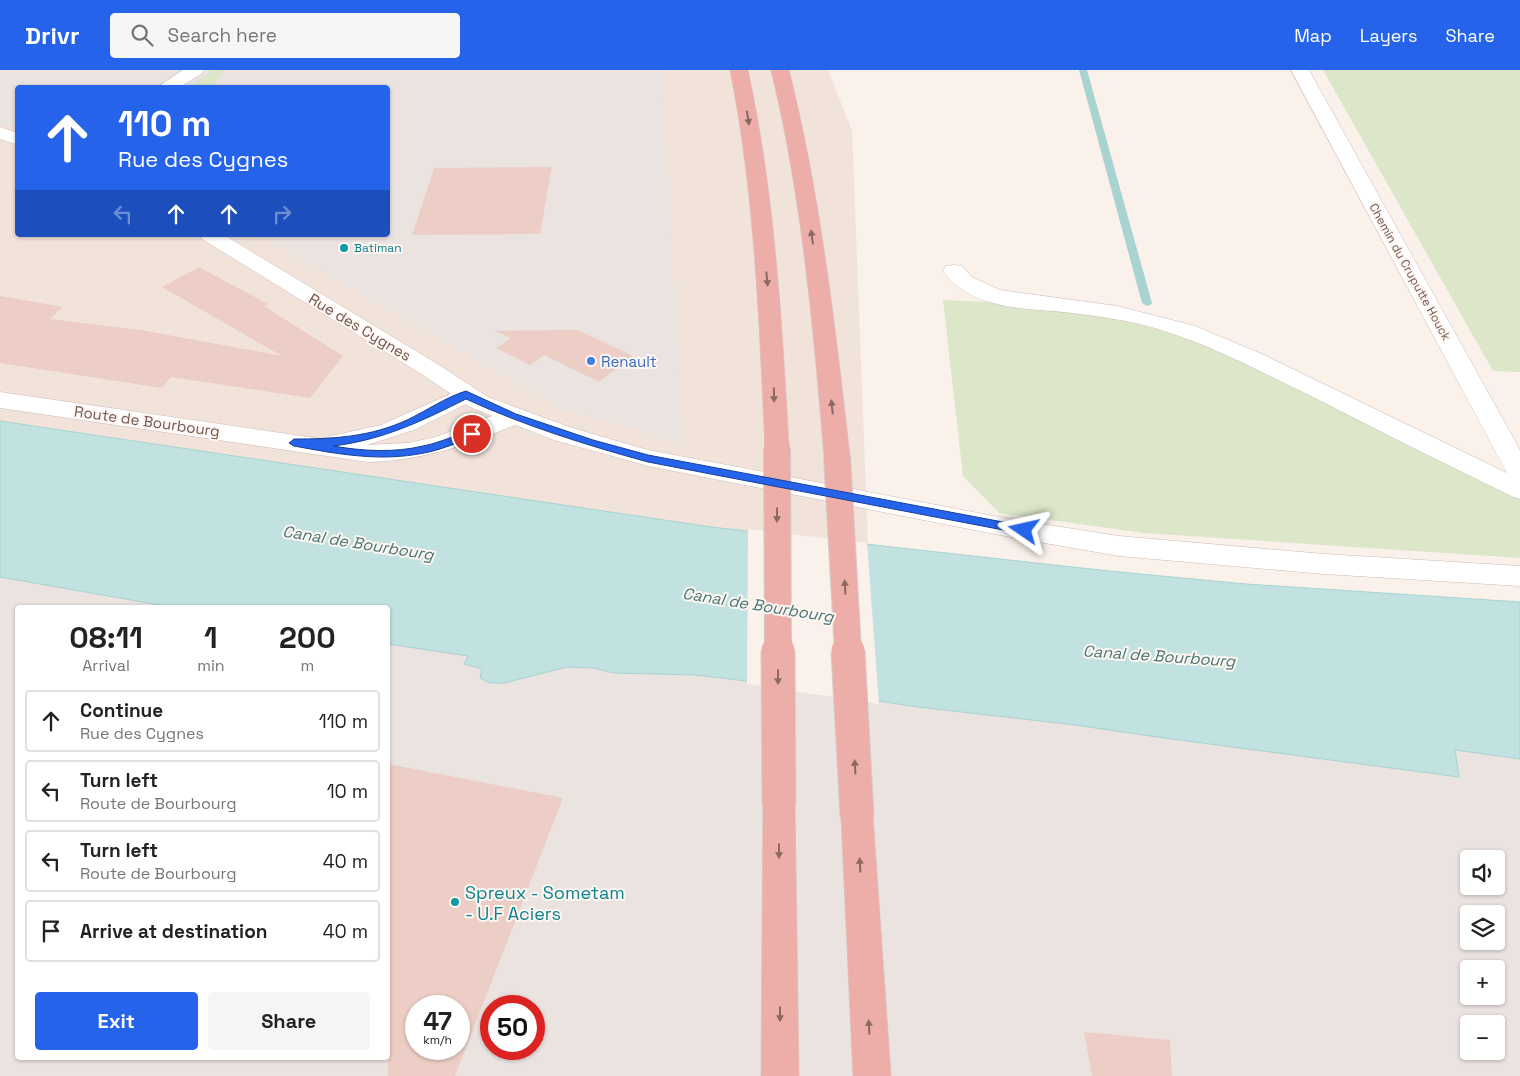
<!DOCTYPE html>
<html lang="en">
<head>
<meta charset="utf-8">
<style>
	body { margin:0; font-family:"Space Grotesk",sans-serif; background:#f6f6f6; color:#222; height:100vh; display:flex; flex-direction:column; font-size:19px; white-space:nowrap }
	* { box-sizing:border-box; margin:0 }
	p { font-size:16px; color:#767676 }
	.icon { flex:none; width:28px; height:28px; fill:none; stroke:currentColor; stroke-width:2; stroke-linecap:round; stroke-linejoin:round }
	.map { position:relative; flex:1; overflow:hidden }
	.details { position:absolute; left:15px; top:535px; width:375px; height:455px; display:flex; flex-direction:column; background:#fff; border-radius:5px; box-shadow:0 1px 4px #0004 }
	.details>* { flex:none }
	.banner { position:absolute; left:15px; top:15px; width:375px; height:152px; border-radius:5px; box-shadow:0 1px 4px #0004; background:#2563eb; color:#fff; overflow:hidden }
	.fabs { position:absolute; left:1460px; top:780px; display:grid; gap:10px }
	.fabs a { display:grid; place-items:center; width:45px; height:45px; border-radius:5px; background:#fff; box-shadow:0 1px 4px #0004; font-size:25px }
	.speed { position:absolute; left:405px; top:925px; display:flex; gap:10px; font-size:25px; font-weight:700; text-align:center }
	.speed>* { display:grid; place-content:center; width:65px; height:65px; border-radius:50%; background:#fff; box-shadow:0 1px 4px #0004; line-height:1 }
	.speed small { font-size:12px; font-weight:400 }
	.speed .limit { border:8px solid #d22; background:#fff; color:#111 }
	.pin { position:absolute; display:grid; place-items:center; width:42px; height:42px; color:#fff; margin:-21px; border:2px solid #fff; border-radius:50%; box-shadow:0 1px 5px #0007 }
	.me { position:absolute; width:55px; margin:-28px; rotate:281deg; stroke-linejoin:round; filter:drop-shadow(0 0 4px #0008) }
	.turn { display:flex; align-items:center; gap:18px; height:105px; padding:0 20px; font-size:22px }
	.turn .icon { width:65px; height:65px; stroke-width:2.5 }
	.turn b { display:block; font-size:35px; line-height:42px }
	.lanes { display:flex; align-items:center; height:48px; padding:0 20px; background:#0003; justify-content:center; gap:25px; direction:ltr }
	.lanes .off { opacity:.35 }
	.eta { display:flex; justify-content:space-evenly; align-items:center; height:85px; text-align:center }
	.eta b { font-size:30px; font-weight:700; line-height:35px }
	.cta { display:flex; gap:10px; margin-top:auto; padding:10px 20px }
	.cta a { flex:1; height:58px; border-radius:5px; background:#2563eb; color:#fff; font-size:20px; font-weight:700; line-height:58px; text-align:center }
	.cta a+a { background:#f6f6f6; color:#222 }
	ul { padding:0; list-style:none }
	li { display:flex; align-items:center; gap:15px; height:62px; margin:0 10px 8px; padding:0 10px; border:2px solid #e0e0e0; border-radius:5px }
	li div { flex:1 }
	li b { display:block; font-size:19px }
	li em { font-style:normal }
	header { display:flex; align-items:center; gap:30px; box-sizing:border-box; height:70px; padding:0 25px; background:#2563eb; color:#fff }
	header strong { font-size:24px }
	nav { display:flex; gap:28px; margin-inline-start:auto; font-size:18px }
	.search { width:350px; height:45px; background:#f6f6f6; display:flex; align-items:center; gap:12px; box-sizing:border-box; padding:0 18px; border-radius:5px; color:#767676; font-size:19px }
	.map>svg:first-child { display:block }
	.residential { fill:#f1e2da; fill-rule:evenodd }
	.industrial { fill:#eae3e0; fill-rule:evenodd }
	.green { fill:#dce7ca }
	.water { fill:#c1e2e1; stroke:#a8d3d1 }
	.pier { fill:#faf1eb }
	.lines { fill:none; stroke-linecap:round; stroke-linejoin:round }
	.stream { fill:#a8d3d1; fill-rule:evenodd }
	.building { fill:#edcec6; fill-rule:evenodd }
	.street-casing { stroke:#cebab4; stroke-width:1 }
	.secondary-casing { stroke:#d0bab2; stroke-width:1 }
	.highway-casing { stroke:#d5ccca; stroke-width:1 }
	.street { fill:#fff; fill-rule:evenodd }
	.secondary { fill:#fff; fill-rule:evenodd }
	.highway { fill:#edaea9; fill-rule:evenodd }
	.highway-bridge-far1-casing { stroke:#d5ccca; stroke-width:28; stroke-linecap:butt }
	.highway-bridge-casing { stroke:#d5ccca; stroke-width:35; stroke-linecap:butt }
	.highway-bridge-far1 { stroke:#edaea9; stroke-width:26 }
	.highway-bridge { stroke:#edaea9; stroke-width:33 }
	.oneway { fill:#8b6862 }
	.route { fill:#2563eb; stroke:#184099 }
	.culture-dot { fill:#0f9aa8; stroke:#fdf6f1; stroke-width:2 }
	.shop-dot { fill:#3f7fe0; stroke:#fdf6f1; stroke-width:2 }
	.labels { text-anchor:middle; dominant-baseline:central; stroke-width:4; stroke-linejoin:round; paint-order:stroke }
	.far-culture-label { font-size:12px; fill:#0d838f; stroke:#fdf6f1; text-anchor:start }
	.far-street-label { font-size:12px; fill:#735650; stroke:#fdf6f1 }
	.street-label { font-size:15px; fill:#735650; stroke:#fdf6f1 }
	.shop-label { font-size:15px; fill:#366cbe; stroke:#fdf6f1; text-anchor:start }
	.water-label { font-size:16px; font-style:italic; fill:#467675; stroke:#fdf6f1 }
	.near-culture-label { font-size:18px; fill:#0d838f; stroke:#fdf6f1; text-anchor:start }
</style>
</head>
<body>
<header>
<strong>Drivr</strong>
<div class="search"><svg class="icon" aria-label="search" viewBox="0 0 24 24"><circle cx="10" cy="10" r="6"/><path d="M15 15l6 6"/></svg>Search here</div>
<nav><a>Map</a><a>Layers</a><a>Share</a></nav>
</header>
<div class="map">
<svg width="1520" height="1006" viewBox="0 0 1520 1006">
	<rect width="100%" height="100%" fill="#faf1eb"/>
	<!-- residential -->
	<path class="residential" d="M0,0h828l24,61 16,414 -157,-18 -711,-106zM18,18h370v147h-370z"/>
	<!-- industrial -->
	<g class="industrial">
		<path d="M0,0h662l22,374 -121,-35 -306,-174h131v-147h-370l-1,40 -17,-4z"/>
		<path d="M0,507l171,30 -153,1v450h370v-414l81,12 -5,8 19,5 21,14 63,-16 27,1 19,5 83,2 42,5 180,27 157,18 82,12 302,40 -5,-27 66,9v317h-1520zM1469,789h27v27h-27zM1469,844h27v27h-27zM1469,899h27v27h-27zM416,936h43v43h-43zM491,936h43v43h-43zM1469,954h27v27h-27z"/>
	</g>
	<!-- green -->
	<g class="green">
		<path d="M213,0h11l-11,17h-25z"/>
		<path d="M1323,0h197v302l-27,-1z"/>
		<path d="M943,230l64,3 68,8 113,24 332,160v63l-376,-25 -145,-20 -36,-37z"/>
	</g>
	<!-- water -->
	<path class="water" d="M0,351l711,106 398,44 137,13 274,18v157l-65,-9 4,27 -302,-40 -82,-12 -157,-18 -180,-27 -42,-5 -83,-2 -19,-5 -27,-1 -63,16h-14l-10,-5 2,-9 -18,-5 4,-8 -80,-12v-36l-217,-1 -171,-30z"/>
	<!-- pier -->
	<path class="pier" d="M748,459l119,14 12,161 -132,-20z"/>
	<g class="lines">
		<!-- stream -->
		<path class="stream" d="M1079,0h8l65,233 -2,2 -3,1 -5,-3z"/>
	</g>
	<!-- building -->
	<g class="building">
		<path d="M552,97l-12,67 -128,1 22,-67z"/>
		<path d="M199,197l69,37 -4,2 79,50 -33,42 -139,-21 -9,11 -162,-25v-67l63,11 -13,12 91,11 141,26 -120,-69z"/>
		<path d="M578,260l55,26 -34,26 -55,-27 -14,10 -34,-17 15,-10 -16,-7z"/>
		<path d="M388,694l175,34 -108,278h-67zM416,936h43v43h-43z"/>
		<path d="M1084,962l86,8 2,36h-80z"/>
	</g>
	<g class="lines">
		<defs>
			<g id="street">
				<path d="M183,0h21l-3,4 -23,14h-22z"/>
				<path d="M1291,0h18l211,380v49l-9,-3c-67,-33 -134,-66 -200,-100 -56,-27 -111,-57 -171,-72 -23,-5 -45,-8 -68,-11 -43,-5 -101,-2 -129,-42l3,-5 8,-1 8,1 10,11 28,13 117,16 78,20 67,28 245,119z"/>
				<path d="M466,317l8,3 4,5 -4,5 -60,30 -47,15 41,-2 28,-6 77,-29 9,2 3,6 -3,6c-51,22 -99,39 -154,40l-368,-54v-16l329,48 2,-4 50,-11z"/>
			</g>
			<g id="secondary">
				<path d="M0,57l18,6v12l-18,-6z"/>
				<path d="M199,165h25l215,130 49,32 84,31 76,22 362,69 109,17 205,18 196,12v20l-196,-12 -205,-18 -109,-19 -362,-71 -94,-26 -84,-33 -47,-32 -221,-136z"/>
			</g>
			<g id="highway">
				<path d="M730,0h18c27,125 34,251 41,378l-3,6 -9,2 -9,-2 -3,-6c-6,-127 -10,-253 -35,-378z"/>
				<path d="M771,0h18c32,127 46,256 61,386l-4,6 -9,2 -9,-2 -4,-6c-11,-130 -22,-259 -53,-386z"/>
				<path d="M779,719l11,4 5,10 4,273h-38l2,-273 5,-10z"/>
				<path d="M857,732l11,4 5,10 18,260h-38l-12,-260 5,-10z"/>
			</g>
		</defs>
		<!-- street casing -->
		<use href="#street" class="street-casing"/>
		<!-- secondary casing -->
		<use href="#secondary" class="secondary-casing"/>
		<!-- highway casing -->
		<use href="#highway" class="highway-casing"/>
		<!-- street -->
		<use href="#street" class="street"/>
		<!-- secondary -->
		<use href="#secondary" class="secondary"/>
		<!-- highway -->
		<use href="#highway" class="highway"/>
		<defs>
			<g id="highway-bridge-far1">
				<path d="M777,378l1,204"/>
				<path d="M837,386l11,196"/>
			</g>
			<g id="highway-bridge">
				<path d="M778,581l1,152"/>
				<path d="M848,581l9,165"/>
			</g>
		</defs>
		<!-- highway-bridge-far1 casing -->
		<use href="#highway-bridge-far1" class="highway-bridge-far1-casing"/>
		<!-- highway-bridge casing -->
		<use href="#highway-bridge" class="highway-bridge-casing"/>
		<!-- highway-bridge-far1 -->
		<use href="#highway-bridge-far1" class="highway-bridge-far1"/>
		<!-- highway-bridge -->
		<use href="#highway-bridge" class="highway-bridge"/>
	</g>
	<!-- one-way arrows -->
	<defs><path id="oneway-solid" d="M-6-.8H1V-3.2L6.5 0L1 3.2V.8H-6Z" transform="scale(1.25)"/></defs>
	<g class="oneway">
		<use href="#oneway-solid" transform="translate(748 48) rotate(81)"/>
		<use href="#oneway-solid" transform="translate(812 167) rotate(-98)"/>
		<use href="#oneway-solid" transform="translate(767 209) rotate(85)"/>
		<use href="#oneway-solid" transform="translate(774 325) rotate(89)"/>
		<use href="#oneway-solid" transform="translate(832 337) rotate(-96)"/>
		<use href="#oneway-solid" transform="translate(777 445) rotate(90)"/>
		<use href="#oneway-solid" transform="translate(845 517) rotate(-93)"/>
		<use href="#oneway-solid" transform="translate(778 607) rotate(90)"/>
		<use href="#oneway-solid" transform="translate(855 697) rotate(-93)"/>
		<use href="#oneway-solid" transform="translate(779 781) rotate(90)"/>
		<use href="#oneway-solid" transform="translate(860 795) rotate(-93)"/>
		<use href="#oneway-solid" transform="translate(780 944) rotate(90)"/>
		<use href="#oneway-solid" transform="translate(869 957) rotate(-93)"/>
	</g>
	<!-- route -->
	<path class="route" d="M466,321l50,23 77,26 55,15 376,71 6,4 -6,4 -376,-72c-62,-17 -123,-36 -182,-63 -44,22 -83,41 -133,47 29,5 61,7 90,0 16,-3 32,-11 49,-15l5,3 -2,3c-17,5 -34,13 -51,16 -44,9 -87,1 -130,-7l-5,-3 5,-4c39,0 76,-2 113,-19 19,-9 39,-23 59,-29z"/>
	<!-- markers -->
	<g class="culture-dot">
		<circle cx="344" cy="178" r="5"/>
		<circle cx="455" cy="832" r="5"/>
	</g>
	<circle class="shop-dot" cx="591" cy="291" r="5"/>
	<g class="labels">
		<!-- far-culture labels -->
		<g class="far-culture-label">
			<text x="354" y="178">Batiman</text>
		</g>
		<!-- far-street labels -->
		<g class="far-street-label">
			<text transform="translate(1410 202) rotate(61)">Chemin du Cruputte Houck</text>
		</g>
		<!-- street labels -->
		<g class="street-label">
			<text transform="translate(360 257) rotate(31)">Rue des Cygnes</text>
			<text transform="translate(147 351) rotate(8)">Route de Bourbourg</text>
		</g>
		<!-- shop labels -->
		<g class="shop-label">
			<text x="601" y="291">Renault</text>
		</g>
		<!-- water labels -->
		<g class="water-label">
			<text transform="translate(358 473) rotate(9)">Canal de Bourbourg</text>
			<text transform="translate(758 535) rotate(9)">Canal de Bourbourg</text>
			<text transform="translate(1159 586) rotate(4)">Canal de Bourbourg</text>
		</g>
		<!-- near-culture labels -->
		<g class="near-culture-label">
			<text x="465" y="822">Spreux - Sometam<tspan x="465" dy="21">- U.F Aciers</tspan></text>
		</g>
	</g>
</svg>
<div class="fabs">
<a><svg class="icon" aria-label="sound" viewBox="0 0 24 24"><path d="M4 9h4l5-4v14l-5-4H4zM17 9q2 3 0 6"/></svg></a>
<a><svg class="icon" aria-label="layers" viewBox="0 0 24 24"><path d="M12 4l9 5-9 5-9-5zM3 14l9 5 9-5"/></svg></a>
<a>+</a>
<a>−</a>
</div>
<div class="speed"><div>47<small>km/h</small></div><div class="limit">50</div></div>
<div class="pin" style="left:472px;top:364px;background:#d93025"><svg class="icon" aria-label="arrive" viewBox="0 0 24 24"><path d="M6 21V4h12l-3 4 3 4H6"/></svg></div>
<svg class="me" style="left:1024px;top:460px" viewBox="-20 -20 40 40"><path d="M0-17L14 15 0 8-14 15z" fill="#2563eb" stroke="#fff" stroke-width="4"/></svg>
<div class="banner">
<div class="turn"><svg class="icon" aria-label="ahead" viewBox="0 0 24 24"><path d="M12 20V5M6 11l6-6 6 6"/></svg><div><b>110 m</b>Rue des Cygnes</div></div>
<div class="lanes"><svg class="icon off" aria-label="left" viewBox="0 0 24 24"><path d="M17 20v-9H6M10 6l-5 5 5 5"/></svg><svg class="icon" aria-label="ahead" viewBox="0 0 24 24"><path d="M12 20V5M6 11l6-6 6 6"/></svg><svg class="icon" aria-label="ahead" viewBox="0 0 24 24"><path d="M12 20V5M6 11l6-6 6 6"/></svg><svg class="icon off" aria-label="right" viewBox="0 0 24 24"><path d="M7 20v-9h11M14 6l5 5-5 5"/></svg></div>
</div>
<section class="details">
<div class="eta">
<div><b>08:11</b><p>Arrival</p></div>
<div><b>1</b><p>min</p></div>
<div><b>200</b><p>m</p></div>
</div>
<ul>
<li><svg class="icon" aria-label="ahead" viewBox="0 0 24 24"><path d="M12 20V5M6 11l6-6 6 6"/></svg><div><b>Continue</b><p>Rue des Cygnes</p></div><em>110 m</em></li>
<li><svg class="icon" aria-label="left" viewBox="0 0 24 24"><path d="M17 20v-9H6M10 6l-5 5 5 5"/></svg><div><b>Turn left</b><p>Route de Bourbourg</p></div><em>10 m</em></li>
<li><svg class="icon" aria-label="left" viewBox="0 0 24 24"><path d="M17 20v-9H6M10 6l-5 5 5 5"/></svg><div><b>Turn left</b><p>Route de Bourbourg</p></div><em>40 m</em></li>
<li><svg class="icon" aria-label="arrive" viewBox="0 0 24 24"><path d="M6 21V4h12l-3 4 3 4H6"/></svg><div><b>Arrive at destination</b></div><em>40 m</em></li>
</ul>
<div class="cta"><a>Exit</a><a>Share</a></div>
</section>
</div>
</body>
</html>
